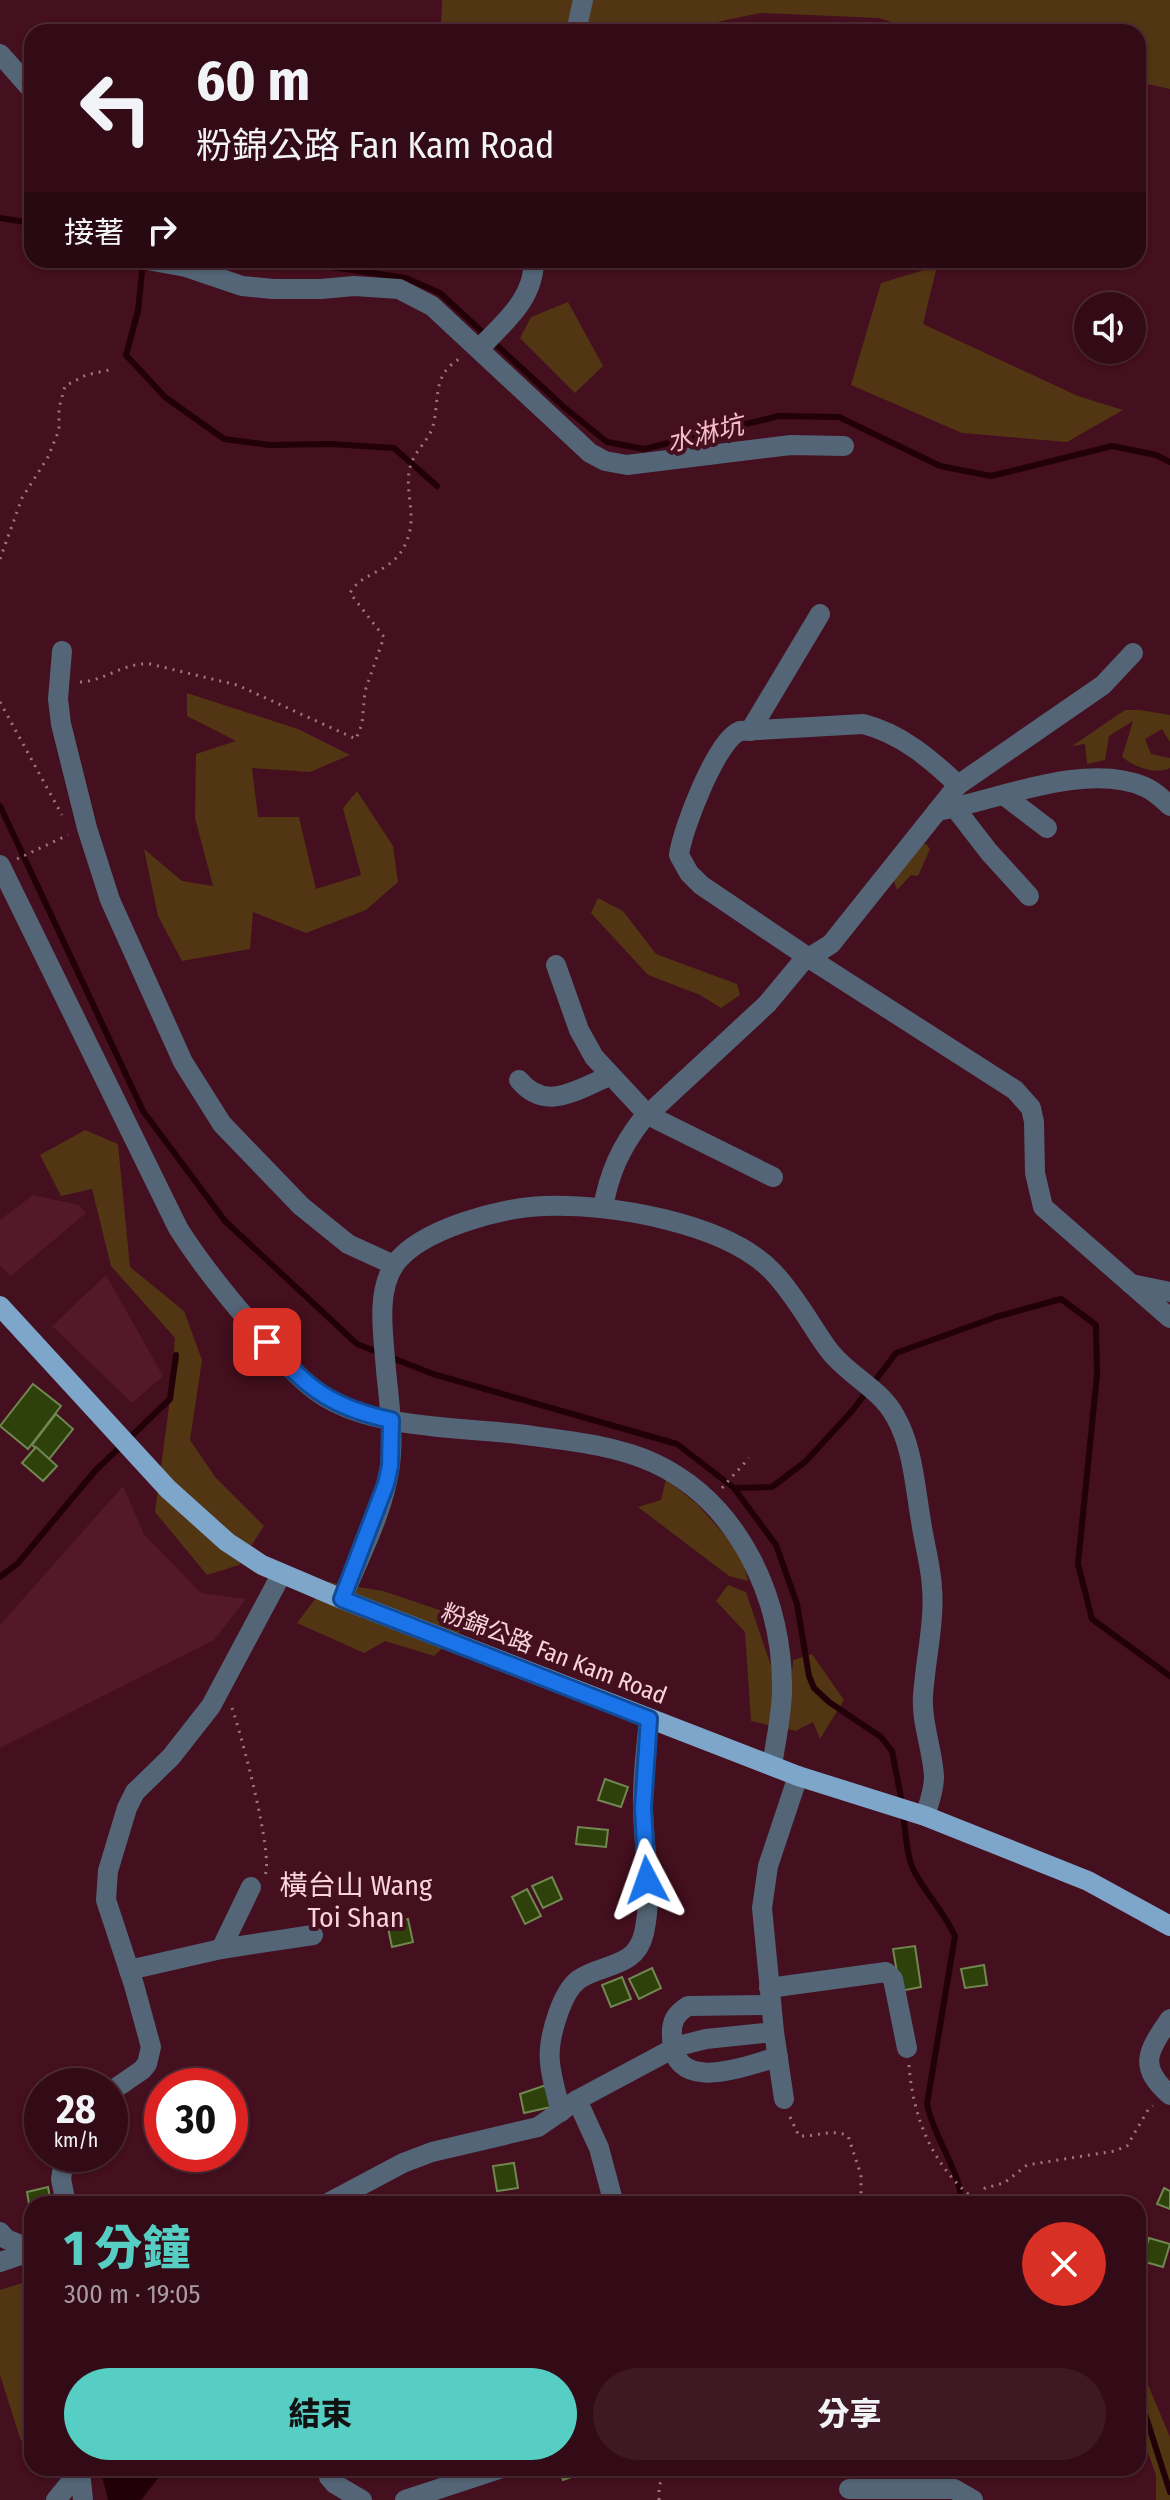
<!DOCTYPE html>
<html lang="zh-TW">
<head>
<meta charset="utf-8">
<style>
	body { margin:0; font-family:"Fira Sans Condensed","Noto Sans TC",sans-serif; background:#3e1923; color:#f1f3f6; height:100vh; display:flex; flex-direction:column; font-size:30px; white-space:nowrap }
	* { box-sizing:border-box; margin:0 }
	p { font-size:26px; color:#a99ba1 }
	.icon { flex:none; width:44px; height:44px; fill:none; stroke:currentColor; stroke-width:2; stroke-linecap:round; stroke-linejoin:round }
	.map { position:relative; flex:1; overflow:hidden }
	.side { position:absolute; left:24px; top:2196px; width:1122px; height:280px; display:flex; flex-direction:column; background:#330b16; border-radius:24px; box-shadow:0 2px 6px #0004,0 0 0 2px #4e2b35 }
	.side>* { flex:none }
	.banner { position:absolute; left:24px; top:24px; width:1122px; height:244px; border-radius:24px; box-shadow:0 2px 6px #0004,0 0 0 2px #4e2b35; background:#330b16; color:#f1f3f6; overflow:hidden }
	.fabs { position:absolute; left:1074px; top:292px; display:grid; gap:16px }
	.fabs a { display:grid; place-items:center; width:72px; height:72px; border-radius:50%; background:#330b16; box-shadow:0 2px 6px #0004,0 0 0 2px #4e2b35; font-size:40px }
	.speed { position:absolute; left:24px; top:2068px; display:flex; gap:16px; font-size:40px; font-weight:700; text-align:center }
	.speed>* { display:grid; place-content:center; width:104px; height:104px; border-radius:50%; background:#330b16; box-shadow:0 2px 6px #0004,0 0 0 2px #4e2b35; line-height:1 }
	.speed small { font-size:20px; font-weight:400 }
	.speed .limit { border:12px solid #d22; background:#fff; color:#111 }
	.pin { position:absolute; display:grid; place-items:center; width:68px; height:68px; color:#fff; margin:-34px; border-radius:16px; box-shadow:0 4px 12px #0006 }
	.me { position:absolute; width:88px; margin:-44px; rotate:356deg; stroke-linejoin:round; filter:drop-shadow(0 0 6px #0008) }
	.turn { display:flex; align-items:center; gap:28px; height:168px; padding:0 40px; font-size:36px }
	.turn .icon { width:104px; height:104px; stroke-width:2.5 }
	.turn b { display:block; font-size:56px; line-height:68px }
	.then { display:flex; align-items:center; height:76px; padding:0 40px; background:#0003; gap:16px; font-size:30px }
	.round { display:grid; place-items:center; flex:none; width:84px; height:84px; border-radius:42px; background:#3e1923 }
	.summary { display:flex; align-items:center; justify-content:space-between; height:136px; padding:0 40px }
	h1 { font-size:48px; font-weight:800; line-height:60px; color:#56cec4 }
	.action { display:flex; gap:16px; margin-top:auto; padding:16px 40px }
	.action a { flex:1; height:92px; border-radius:48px; background:#56cec4; color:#111; font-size:32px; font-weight:800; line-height:92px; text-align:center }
	.action a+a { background:#3e1923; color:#f1f3f6 }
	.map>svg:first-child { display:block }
	.built { fill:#531829 }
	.green { fill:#523513 }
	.water { fill:#220008 }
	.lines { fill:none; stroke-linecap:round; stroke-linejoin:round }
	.stream { stroke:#220008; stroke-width:6 }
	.building { fill:#2e410b; stroke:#708751; stroke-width:2 }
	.path { stroke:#a1747f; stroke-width:3; stroke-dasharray:2 6; stroke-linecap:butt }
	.minor { stroke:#536577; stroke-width:20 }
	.major { stroke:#7ea5ca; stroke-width:20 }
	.route-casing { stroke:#114b97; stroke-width:20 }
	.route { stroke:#1a73e8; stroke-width:14 }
	.labels { text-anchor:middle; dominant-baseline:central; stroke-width:8; stroke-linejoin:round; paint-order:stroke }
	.street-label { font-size:24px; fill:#f9d5db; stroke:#440f1e }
	.water-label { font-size:26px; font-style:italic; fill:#f8bec8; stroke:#440f1e }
	.quarter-label { font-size:28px; fill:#f9d5db; stroke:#440f1e }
</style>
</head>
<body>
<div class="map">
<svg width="1170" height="2500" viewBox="0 0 1170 2500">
	<rect width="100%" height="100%" fill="#440f1e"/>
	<!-- built -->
	<g class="built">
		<path d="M33,1195l46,10 7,8 -75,63 -11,-10v-46z"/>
		<path d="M106,1275l57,101 -31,27 -80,-77z"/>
		<path d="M123,1486l21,48 57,59 45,6 -32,41 -214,108v-123z"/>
	</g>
	<!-- green -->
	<g class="green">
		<path d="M442,0h728v89l-32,-7v-50h-216l-43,-14 -119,-5 -91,19h-228z"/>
		<path d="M937,266l-14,58 155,72 45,14 -56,32 -105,-9 -111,-48 30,-102z"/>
		<path d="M568,302l35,64 -28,27 -55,-55 11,-21z"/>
		<path d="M187,693l111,36 52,26 -40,17 -58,-4 6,49h41l17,72 45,-14 -18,-67 14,-17 36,55 5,36 -32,28 -60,23 -53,-21 -3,37 -68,12 -24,-45 -14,-67 38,32 31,5 -18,-68 1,-64 40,-13 -49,-25z"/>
		<path d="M1125,710h15l30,5v27l-8,-13 -17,10 6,15 19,4v10c-15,7 -35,-1 -48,-11l11,-36 -24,15 -4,24 -18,4 -2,-20 -13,2z"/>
		<path d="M926,844l4,5 -12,27 -7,-1 -14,15 -4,-12 13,-28z"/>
		<path d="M598,898l25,13 33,43 81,30 3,11 -19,13 -21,-13 -52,-20 -57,-62z"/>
		<path d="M85,1130l33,14 12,123 54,44 18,49 -12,80 26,38 48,48 -25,39 -32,10 -52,-63 15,-113 5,-61 -64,-72 -19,-77 -31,7 -21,-41z"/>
		<path d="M666,1479l31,25 44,49 7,28 -19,-5 -91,-69 23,-7z"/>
		<path d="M328,1582l55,9 143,48 -10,13 -55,-21 -27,25 -49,-15 -21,12 -67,-30z"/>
		<path d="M728,1585l18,7 24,71 21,24 2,-27 19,-6 32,46 -24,39 -7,-17 -17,9 -45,-10 -6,-89 -29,-31z"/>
		<path d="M32,2280v157l-11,4 -21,-66v-85z"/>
		<path d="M1138,2361l32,76v63h-14v-25l-18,-50z"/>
	</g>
	<!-- water -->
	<path class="water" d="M102,2468h64l-25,32h-33l-6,-24z"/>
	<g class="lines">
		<!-- stream -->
		<g class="stream">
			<path d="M0,218l32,5"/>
			<path d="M285,260l121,18 34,15 125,115 42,34 37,7 135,-33 60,1 101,49 51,10 121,-30 44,9 14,7"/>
			<path d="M143,262l-5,49 -12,44 39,42 59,42 46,6 61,-1 63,4 43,38"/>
			<path d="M0,806l143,305 82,110 132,123 76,30 244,70 57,44 42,57 21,59 12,72 5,12 15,14 52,35 11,14 10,52"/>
			<path d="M734,1488l38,-1 33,-25 47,-51 44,-58 100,-36 65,-18 35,26 1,50 -19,189 14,55 78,57"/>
			<path d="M0,1577l18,-14 77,-92 75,-72 6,-44"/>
			<path d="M903,1814c3,19 3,40 11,57 12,23 30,41 41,65l-28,168c7,35 32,63 35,100"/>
			<path d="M1138,2392l32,100"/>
		</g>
	</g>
	<!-- building -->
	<g class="building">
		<path d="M33,1384l28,22 -33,43 -28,-23z"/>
		<path d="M56,1414l17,15 -24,30 -17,-14z"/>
		<path d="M36,1447l21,19 -14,15 -21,-18z"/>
		<path d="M605,1779l23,8 -7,20 -23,-7z"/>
		<path d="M578,1827l30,3 -2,17 -30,-3z"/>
		<path d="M552,1877l10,22 -19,9 -11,-22z"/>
		<path d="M527,1889l14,27 -16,8 -13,-27z"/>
		<path d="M408,1919l5,23 -21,5 -5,-24z"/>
		<path d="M915,1946l6,41 -21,4 -7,-42z"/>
		<path d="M984,1965l3,20 -22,3 -4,-19z"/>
		<path d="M652,1968l9,20 -22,11 -10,-20z"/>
		<path d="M622,1977l9,22 -20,8 -9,-22z"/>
		<path d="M546,2085l5,22 -27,6 -4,-19z"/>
		<path d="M514,2163l4,25 -21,3 -4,-25z"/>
		<path d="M48,2187l3,17h-19l-1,12 -4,-24z"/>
		<path d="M1164,2188l6,3v18l-13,-5z"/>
		<path d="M517,2195l2,9h-25l-1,-5z"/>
		<path d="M1149,2238l21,6 -7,23 -21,-6z"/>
		<path d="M559,2468h25l1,4 -22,8z"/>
		<path d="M969,2468h28v8l-28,-2z"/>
		<path d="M1002,2468h28l-1,9 -27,-1z"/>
	</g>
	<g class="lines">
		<!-- path -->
		<g class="path">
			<path d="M0,559l22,-61 26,-41 11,-27v-22l6,-22 21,-11 23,-5"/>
			<path d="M80,682c25,-1 44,-20 70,-18l87,21 119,54 6,-15 3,-33 19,-54 -34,-44c14,-25 48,-18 59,-59 6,-19 -3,-42 0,-62 3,-19 17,-28 23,-43 9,-28 -2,-54 29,-71"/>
			<path d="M0,702l62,113"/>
			<path d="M17,859l51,-24"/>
			<path d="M722,1488l27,-30"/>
			<path d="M232,1708c9,25 42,148 33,167"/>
			<path d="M909,2065c4,55 25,104 70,138"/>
			<path d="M790,2117l9,19c18,1 33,-8 49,0l13,39v24l-5,5"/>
			<path d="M978,2204l7,-16 19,-5 23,-18 88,-14 12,-5 21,-36 5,-4"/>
			<path d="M659,2500v-14l8,-18"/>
		</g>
		<!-- minor -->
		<g class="minor">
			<path d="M576,32l7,-32"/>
			<path d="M0,54l32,36"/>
			<path d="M147,260l39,7 56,19 31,3h48l33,-3 45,3 33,17 158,147 15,8 22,4 164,-20 53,1"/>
			<path d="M479,349c25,-27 55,-49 55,-89"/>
			<path d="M62,651l-4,48 3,25 26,104 23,72 73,162 39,62 79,82 47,38 46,21"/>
			<path d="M750,731l70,-117"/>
			<path d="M958,785c-27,-26 -58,-52 -95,-61l-123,7c-23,8 -58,99 -61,124l10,18 12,12 108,73 206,132 16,18 3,14 1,51 8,34 127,111"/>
			<path d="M1005,796l42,32"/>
			<path d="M955,808l34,44 40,44"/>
			<path d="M937,811c61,-11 149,-50 208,-24 9,4 18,12 25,19"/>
			<path d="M0,865l178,363c24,38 51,71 81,105 22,25 45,54 75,69 49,26 129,26 184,32 44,6 94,10 136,29 86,40 130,138 128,230 -1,24 -6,48 -10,72"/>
			<path d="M556,965l23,65 15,27 54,58 125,62"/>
			<path d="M519,1080c27,33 58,9 91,-4"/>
			<path d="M603,1208c6,-35 18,-61 39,-88l125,-116 35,-42 29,-18 127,-159 145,-100 30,-32"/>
			<path d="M1131,1284l39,8"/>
			<path d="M342,1599c17,-42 42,-88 48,-134 4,-31 -1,-64 -4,-95 -2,-31 -11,-78 9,-106 25,-35 108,-57 149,-58 65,-3 183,17 229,66 22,23 37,52 55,77 19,26 52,39 67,67 18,31 20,71 26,105 3,22 10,45 11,67 3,32 -7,75 -9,108 -2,27 10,54 11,81 0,14 -5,26 -9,39"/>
			<path d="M221,1949l30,-62"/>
			<path d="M129,1970l92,-21 92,-14"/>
			<path d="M769,1988l117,-16 7,7 14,69"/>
			<path d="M771,2005l-83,1c-13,8 -17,16 -16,31 1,59 72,29 106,20"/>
			<path d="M1170,2019c-22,32 -33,47 0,76"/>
			<path d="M110,2092l32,-22 5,-6 4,-17 -17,-62 -28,-85 2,-29 19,-63 8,-16 36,-35 40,-51 70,-131"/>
			<path d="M784,2099l-10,-67 -12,-124 6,-42 30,-90"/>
			<path d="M577,2100l22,48 15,56"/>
			<path d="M561,2112c-11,-43 -18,-57 -2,-101 4,-11 9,-23 19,-31 24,-17 58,-11 66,-47 9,-40 0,-82 -1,-122 -1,-31 3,-62 6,-92"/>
			<path d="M65,2154l-4,25 5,25"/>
			<path d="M326,2204l77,-41 29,-11 106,-25 39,-27 101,-54 28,-7 68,-7"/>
			<path d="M0,2232l6,7 26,10"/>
			<path d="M0,2262l32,-11"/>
			<path d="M331,2468l-2,9 6,7 27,16"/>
			<path d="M80,2470l3,30"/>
			<path d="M849,2489h105l19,11"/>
			<path d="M56,2500l26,-32"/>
			<path d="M405,2500l97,-32"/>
		</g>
		<!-- major -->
		<path class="major" d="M0,1306l168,183 59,53 35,23 80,34 456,177 127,40 163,65 82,45"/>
	</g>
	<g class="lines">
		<defs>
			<path id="route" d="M267,1342c38,45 65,66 124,78l-1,46 -4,18 -44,115 307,120 -6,89 4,72"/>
		</defs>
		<!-- route casing -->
		<use href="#route" class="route-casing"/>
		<!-- route -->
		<use href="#route" class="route"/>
	</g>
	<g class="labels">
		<!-- street labels -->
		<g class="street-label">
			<text transform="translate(554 1654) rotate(21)">粉錦公路 Fan Kam Road</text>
		</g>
		<!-- water labels -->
		<g class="water-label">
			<text transform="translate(705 434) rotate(-14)">水淋坑</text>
		</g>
		<!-- quarter labels -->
		<g class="quarter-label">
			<text x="356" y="1885">橫台山 Wang<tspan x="356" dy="32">Toi Shan</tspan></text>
		</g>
	</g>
</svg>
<div class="fabs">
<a><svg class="icon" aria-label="sound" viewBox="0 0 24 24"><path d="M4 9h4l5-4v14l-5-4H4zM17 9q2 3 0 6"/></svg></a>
</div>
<div class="speed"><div>28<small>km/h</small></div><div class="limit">30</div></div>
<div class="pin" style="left:267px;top:1342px;background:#d93025"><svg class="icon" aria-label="arrive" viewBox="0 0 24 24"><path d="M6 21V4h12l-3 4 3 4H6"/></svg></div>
<svg class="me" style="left:647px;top:1880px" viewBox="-20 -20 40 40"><path d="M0-17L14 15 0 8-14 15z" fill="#1a73e8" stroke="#fff" stroke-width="4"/></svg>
<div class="banner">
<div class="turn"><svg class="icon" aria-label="left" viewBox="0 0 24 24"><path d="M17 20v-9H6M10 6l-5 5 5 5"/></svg><div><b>60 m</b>粉錦公路 Fan Kam Road</div></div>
<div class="then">接著<svg class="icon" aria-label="right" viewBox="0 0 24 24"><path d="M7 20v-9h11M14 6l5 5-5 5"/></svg></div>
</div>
<section class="side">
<div class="summary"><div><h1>1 分鐘</h1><p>300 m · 19:05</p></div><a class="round" style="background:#d93025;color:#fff"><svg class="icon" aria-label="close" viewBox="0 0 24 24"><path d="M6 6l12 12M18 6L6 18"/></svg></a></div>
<div class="action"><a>結束</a><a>分享</a></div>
</section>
</div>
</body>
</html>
